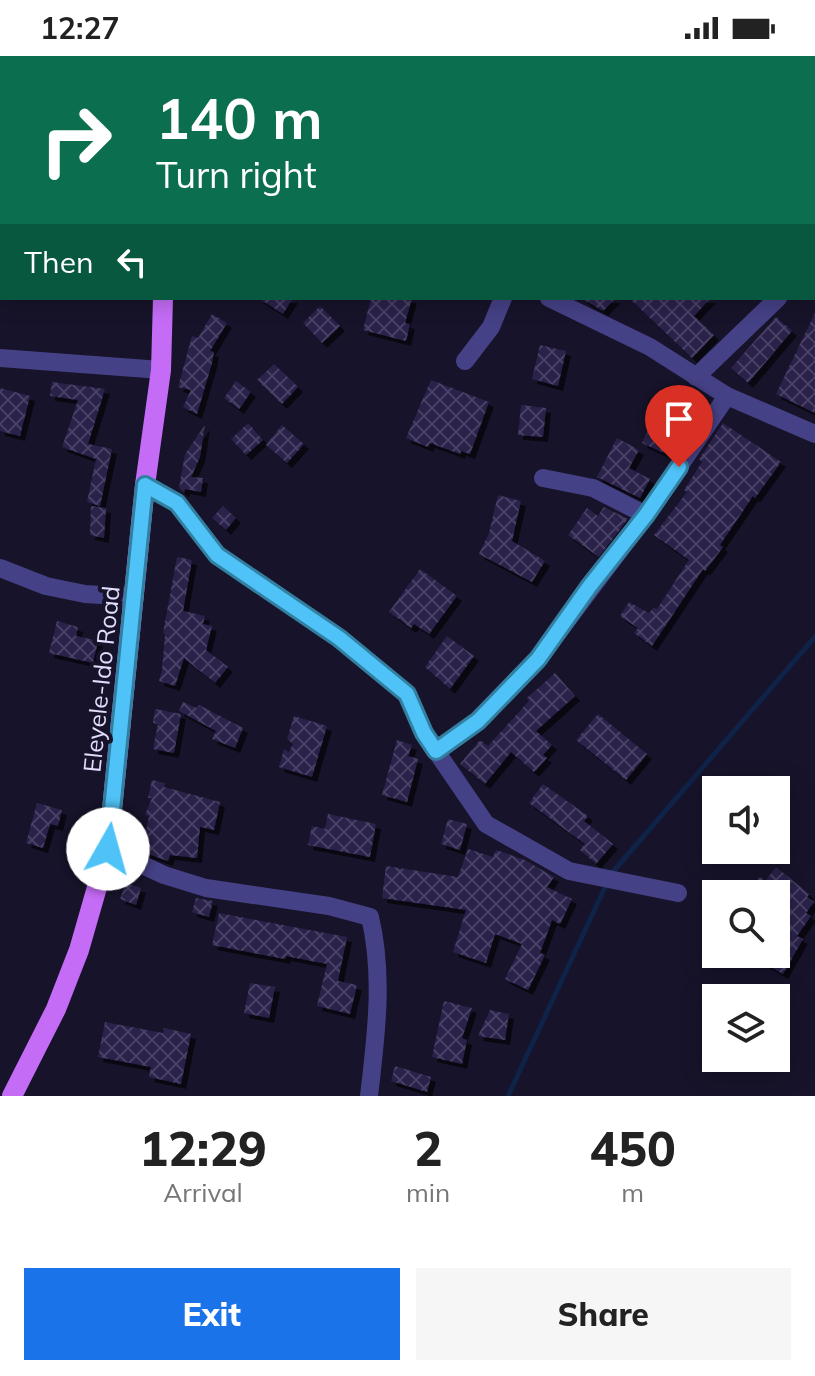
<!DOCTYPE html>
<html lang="en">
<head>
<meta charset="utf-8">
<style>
	body { margin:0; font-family:Mulish,sans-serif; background:#f6f6f6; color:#222; height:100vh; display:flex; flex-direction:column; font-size:30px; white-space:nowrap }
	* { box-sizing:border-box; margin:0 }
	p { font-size:26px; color:#767676 }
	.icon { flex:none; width:44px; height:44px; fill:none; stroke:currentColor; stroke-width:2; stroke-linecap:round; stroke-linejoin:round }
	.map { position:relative; height:1040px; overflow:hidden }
	.details { display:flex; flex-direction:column; background:#fff; flex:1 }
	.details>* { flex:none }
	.banner { position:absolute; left:0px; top:0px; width:816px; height:244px; box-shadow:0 4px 20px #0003; background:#0b6e4f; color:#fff; overflow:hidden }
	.controls { position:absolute; left:702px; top:720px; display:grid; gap:16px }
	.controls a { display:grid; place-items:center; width:88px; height:88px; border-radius:0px; background:#fff; box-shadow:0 4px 20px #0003; font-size:40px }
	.pin { position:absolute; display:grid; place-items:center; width:68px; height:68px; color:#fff; margin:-82px -34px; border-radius:50% 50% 50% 0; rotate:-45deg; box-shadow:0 0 8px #0007 }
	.pin .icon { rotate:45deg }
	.me { position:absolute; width:88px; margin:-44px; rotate:7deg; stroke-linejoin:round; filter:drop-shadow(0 0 6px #0008) }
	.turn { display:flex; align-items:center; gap:28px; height:168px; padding:0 24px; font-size:36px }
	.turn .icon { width:104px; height:104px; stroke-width:2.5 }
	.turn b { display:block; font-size:56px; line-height:68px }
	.then { display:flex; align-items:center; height:76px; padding:0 24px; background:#0003; gap:16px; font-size:30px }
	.eta { display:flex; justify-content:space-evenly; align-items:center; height:136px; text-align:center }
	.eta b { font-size:48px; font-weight:800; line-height:56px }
	.action { display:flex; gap:16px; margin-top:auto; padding:16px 24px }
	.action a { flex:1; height:92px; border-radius:0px; background:#1a73e8; color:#fff; font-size:32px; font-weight:800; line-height:92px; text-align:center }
	.action a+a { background:#f6f6f6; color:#222 }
	.status { display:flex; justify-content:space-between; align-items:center; height:56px; padding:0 40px; background:#fff; direction:ltr }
	.status svg { height:22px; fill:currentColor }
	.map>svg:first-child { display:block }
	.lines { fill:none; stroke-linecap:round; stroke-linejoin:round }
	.stream { stroke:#0f2247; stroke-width:5 }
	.building { fill:url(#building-cross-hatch); filter:url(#shadow) }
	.minor { stroke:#454186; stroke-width:18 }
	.major { stroke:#c56cf6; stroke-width:20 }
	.route-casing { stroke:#337fa1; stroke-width:20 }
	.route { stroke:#4fc3f7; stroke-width:14 }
	.labels { text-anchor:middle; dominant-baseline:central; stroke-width:8; stroke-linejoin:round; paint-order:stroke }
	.street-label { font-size:24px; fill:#e2defd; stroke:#17132a }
</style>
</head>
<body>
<div class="status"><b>12:27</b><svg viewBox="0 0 49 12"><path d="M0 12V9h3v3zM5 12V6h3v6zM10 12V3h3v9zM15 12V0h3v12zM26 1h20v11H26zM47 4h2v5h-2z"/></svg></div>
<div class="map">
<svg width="815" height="1040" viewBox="0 0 815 1040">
	<defs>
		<pattern id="building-cross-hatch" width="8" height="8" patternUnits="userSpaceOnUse" patternTransform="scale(2)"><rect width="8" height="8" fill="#29204a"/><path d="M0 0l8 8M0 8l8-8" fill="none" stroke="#484065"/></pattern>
		<filter id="shadow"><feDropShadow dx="5" dy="5" stdDeviation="0" flood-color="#0009"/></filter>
	</defs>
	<rect width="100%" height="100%" fill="#17132a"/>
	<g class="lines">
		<!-- stream -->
		<g class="stream">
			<path d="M611,818l204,-237"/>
			<path d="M508,1040l99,-213"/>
		</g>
	</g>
	<!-- building -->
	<g class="building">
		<path d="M258,242h35l-10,16z"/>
		<path d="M371,242h41l-7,25 5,1 -4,17 -43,-11z"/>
		<path d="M581,242h35l-13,13z"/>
		<path d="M629,242h82l-17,18 20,19 -22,23z"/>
		<path d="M320,250l20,20 -18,17 -19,-20z"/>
		<path d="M815,257v100l-39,-19z"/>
		<path d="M212,258l15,9 -17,28 4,1 -2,11 -15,51 -14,-7 8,-17 -13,-3 14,-51 6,2z"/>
		<path d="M776,261l16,14 -44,52 -17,-15z"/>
		<path d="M540,289l26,6 -8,35 -26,-7z"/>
		<path d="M274,308l24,23 -16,17 -25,-24z"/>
		<path d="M431,324l58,22 -19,52 -9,-3 -1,3 -30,-11 -2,4 -22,-9z"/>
		<path d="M236,325l15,11 -12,17 -15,-11z"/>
		<path d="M52,326l53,7 -17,55 24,5 -12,57 -13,-4 9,-43 -34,-12 16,-47 -28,-4z"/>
		<path d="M0,332l30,8 -10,40 -20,-5z"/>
		<path d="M666,338l22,10 -24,49 -22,-10z"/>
		<path d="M521,349l25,3 -3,29 -25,-2z"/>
		<path d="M248,367l15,17 -17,15 -15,-16z"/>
		<path d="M723,367l58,39 -26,36 -2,-2 -33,49 3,2 -18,24 -2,-2 -51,77 -18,-13 4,-5 -18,-12 9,-14 20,11 5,-6 3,2 32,-49 -35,-25 33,-43 -3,-2 18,-28 -3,-3z"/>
		<path d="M205,369l-5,32 -9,20 12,1 -2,14 -16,-3 -1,4 -5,-5 6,-34z"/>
		<path d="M282,369l22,19 -17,19 -21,-18z"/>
		<path d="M617,382l22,12 -10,18 21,11 -10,19 -43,-21z"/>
		<path d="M498,439l23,6 -9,40 33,20 -13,21 -53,-28 10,-21z"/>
		<path d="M91,450l15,2 -2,30 -14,-3z"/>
		<path d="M223,450l13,12 -10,12 -14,-12z"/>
		<path d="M604,451l24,12 -29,38 -31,-22 19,-27 11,8z"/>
		<path d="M177,501l15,3 -9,51 22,5 -2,8 9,2 -6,24 22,17 -13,16 -31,-25 -9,28 -16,-5 3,-11 3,-36 -2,-1z"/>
		<path d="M420,513l37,27 -28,38 -15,-10 -3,4 -22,-16z"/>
		<path d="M57,565l21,6 -2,9 22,5 -5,22 -44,-10z"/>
		<path d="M447,580l27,20 -24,33 -25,-22z"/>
		<path d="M555,617l20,23 -39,35 16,14 -9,10 4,3 -13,14 -23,-20 -26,32 -25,-20 20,-24 8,6 41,-45 -2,-3z"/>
		<path d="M183,646l14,6 2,-3 44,23 -8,20 -23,-9 4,-8 -37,-20z"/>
		<path d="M155,653l26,5 -7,39 -21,-4 5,-25 -5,-1z"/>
		<path d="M598,658l49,40 -21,26 -50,-40z"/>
		<path d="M294,660l33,10 -15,51 -33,-10 5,-18 5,3 4,-8 -6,-5z"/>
		<path d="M397,684l15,5 -4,11 10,3 -11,43 -25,-7z"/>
		<path d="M152,724l13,3 -1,4 56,15 -6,28 -14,-3 -3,31 -27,-3 -2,6 -26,-9 7,-36 -4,-1 7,-17h-4z"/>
		<path d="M543,728l45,32 -4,5 29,23 -17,20 -16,-14 5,-6 -56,-41z"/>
		<path d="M37,747l25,7 -4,16 -8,-2 -7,24 -17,-5z"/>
		<path d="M328,758l48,10 -6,33 -62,-12 4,-19 13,3z"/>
		<path d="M448,763l19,5 -7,26 -19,-6z"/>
		<path d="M468,793l25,8 3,-7 29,10 29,17 -7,10 25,12 -12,25 -8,-4 -12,33 5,2 -17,35 -23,-11 17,-35 -27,-10 -9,29 -33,-11 13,-42 -84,-12 4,-32 72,11z"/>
		<path d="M776,811l33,27 -2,3 7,5 -8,11 5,3 -14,20 6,3 -20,35 -35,-20h28v-26l6,-10 -6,-5v-19h-30l14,-17 5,4z"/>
		<path d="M126,827l15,5 -5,17 -16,-6z"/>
		<path d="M196,842l17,3 -4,16 -17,-5z"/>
		<path d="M219,857l128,24 -9,44 19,4 -7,29 -33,-8 10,-42 -41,-8 -1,3 -73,-14z"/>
		<path d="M250,927l25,4 -6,31 -25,-5z"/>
		<path d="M444,945l28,7 -10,30 5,2 -5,24 -30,-7z"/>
		<path d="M490,954l19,4 -4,26 -27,-4z"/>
		<path d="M105,966l58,11 1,-5 27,6 -10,50 -32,-7 2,-10 -53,-10z"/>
		<path d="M395,1010l36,11 -4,15 -36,-11z"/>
	</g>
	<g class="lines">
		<!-- minor -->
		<g class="minor">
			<path d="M373,2l4,-2"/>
			<path d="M801,2l3,-2"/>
			<path d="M0,85h2"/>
			<path d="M814,211l1,-1"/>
			<path d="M549,242l101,49 77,49 88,38"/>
			<path d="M0,302l161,12"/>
			<path d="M465,305l26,-34 12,-29"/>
			<path d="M696,321l82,-79"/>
			<path d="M543,422l50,10 53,27"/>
			<path d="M145,429l32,18 40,52 122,83 68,56 17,39 12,18 42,-30 60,-62 108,-144 81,-119"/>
			<path d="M0,512l46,18 39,8 50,3"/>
			<path d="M436,695l50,73 83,47 109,22"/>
			<path d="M108,793l56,26 42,13 123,18 41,11c14,58 6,120 -1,179"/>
		</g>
		<!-- major -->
		<g class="major">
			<path d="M205,2v-2"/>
			<path d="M12,1040l44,-87 23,-59 29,-101 37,-364 16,-115 2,-72"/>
		</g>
	</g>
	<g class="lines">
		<defs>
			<path id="route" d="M108,793l37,-364 32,18 40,52 122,83 68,56 17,39 12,18 42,-30 60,-62 51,-72 57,-72 33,-48"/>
		</defs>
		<!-- route casing -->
		<use href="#route" class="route-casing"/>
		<!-- route -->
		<use href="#route" class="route"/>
	</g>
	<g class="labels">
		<!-- street labels -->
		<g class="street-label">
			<text transform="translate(101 623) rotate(-84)">Eleyele-Ido Road</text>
		</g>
	</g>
</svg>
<div class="controls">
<a><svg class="icon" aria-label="sound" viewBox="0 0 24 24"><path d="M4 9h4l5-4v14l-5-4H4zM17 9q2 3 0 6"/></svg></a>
<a><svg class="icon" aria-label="search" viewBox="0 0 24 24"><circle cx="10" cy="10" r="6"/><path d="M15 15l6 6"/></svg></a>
<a><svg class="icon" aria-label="layers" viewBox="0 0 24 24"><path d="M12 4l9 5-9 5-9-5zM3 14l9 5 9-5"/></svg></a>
</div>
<div class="pin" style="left:679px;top:411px;background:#d93025"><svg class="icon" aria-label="arrive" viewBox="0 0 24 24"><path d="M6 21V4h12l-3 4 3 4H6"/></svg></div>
<svg class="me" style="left:108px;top:793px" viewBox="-20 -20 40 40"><circle r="19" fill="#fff"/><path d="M0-13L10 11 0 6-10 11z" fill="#4fc3f7"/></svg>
<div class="banner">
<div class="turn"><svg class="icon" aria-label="right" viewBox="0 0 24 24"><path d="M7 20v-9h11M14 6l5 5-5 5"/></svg><div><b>140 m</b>Turn right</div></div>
<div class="then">Then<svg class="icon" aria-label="left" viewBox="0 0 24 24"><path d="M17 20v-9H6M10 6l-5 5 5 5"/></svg></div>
</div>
</div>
<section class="details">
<div class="eta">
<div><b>12:29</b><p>Arrival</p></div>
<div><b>2</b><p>min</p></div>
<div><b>450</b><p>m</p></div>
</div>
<div class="action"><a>Exit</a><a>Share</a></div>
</section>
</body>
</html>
